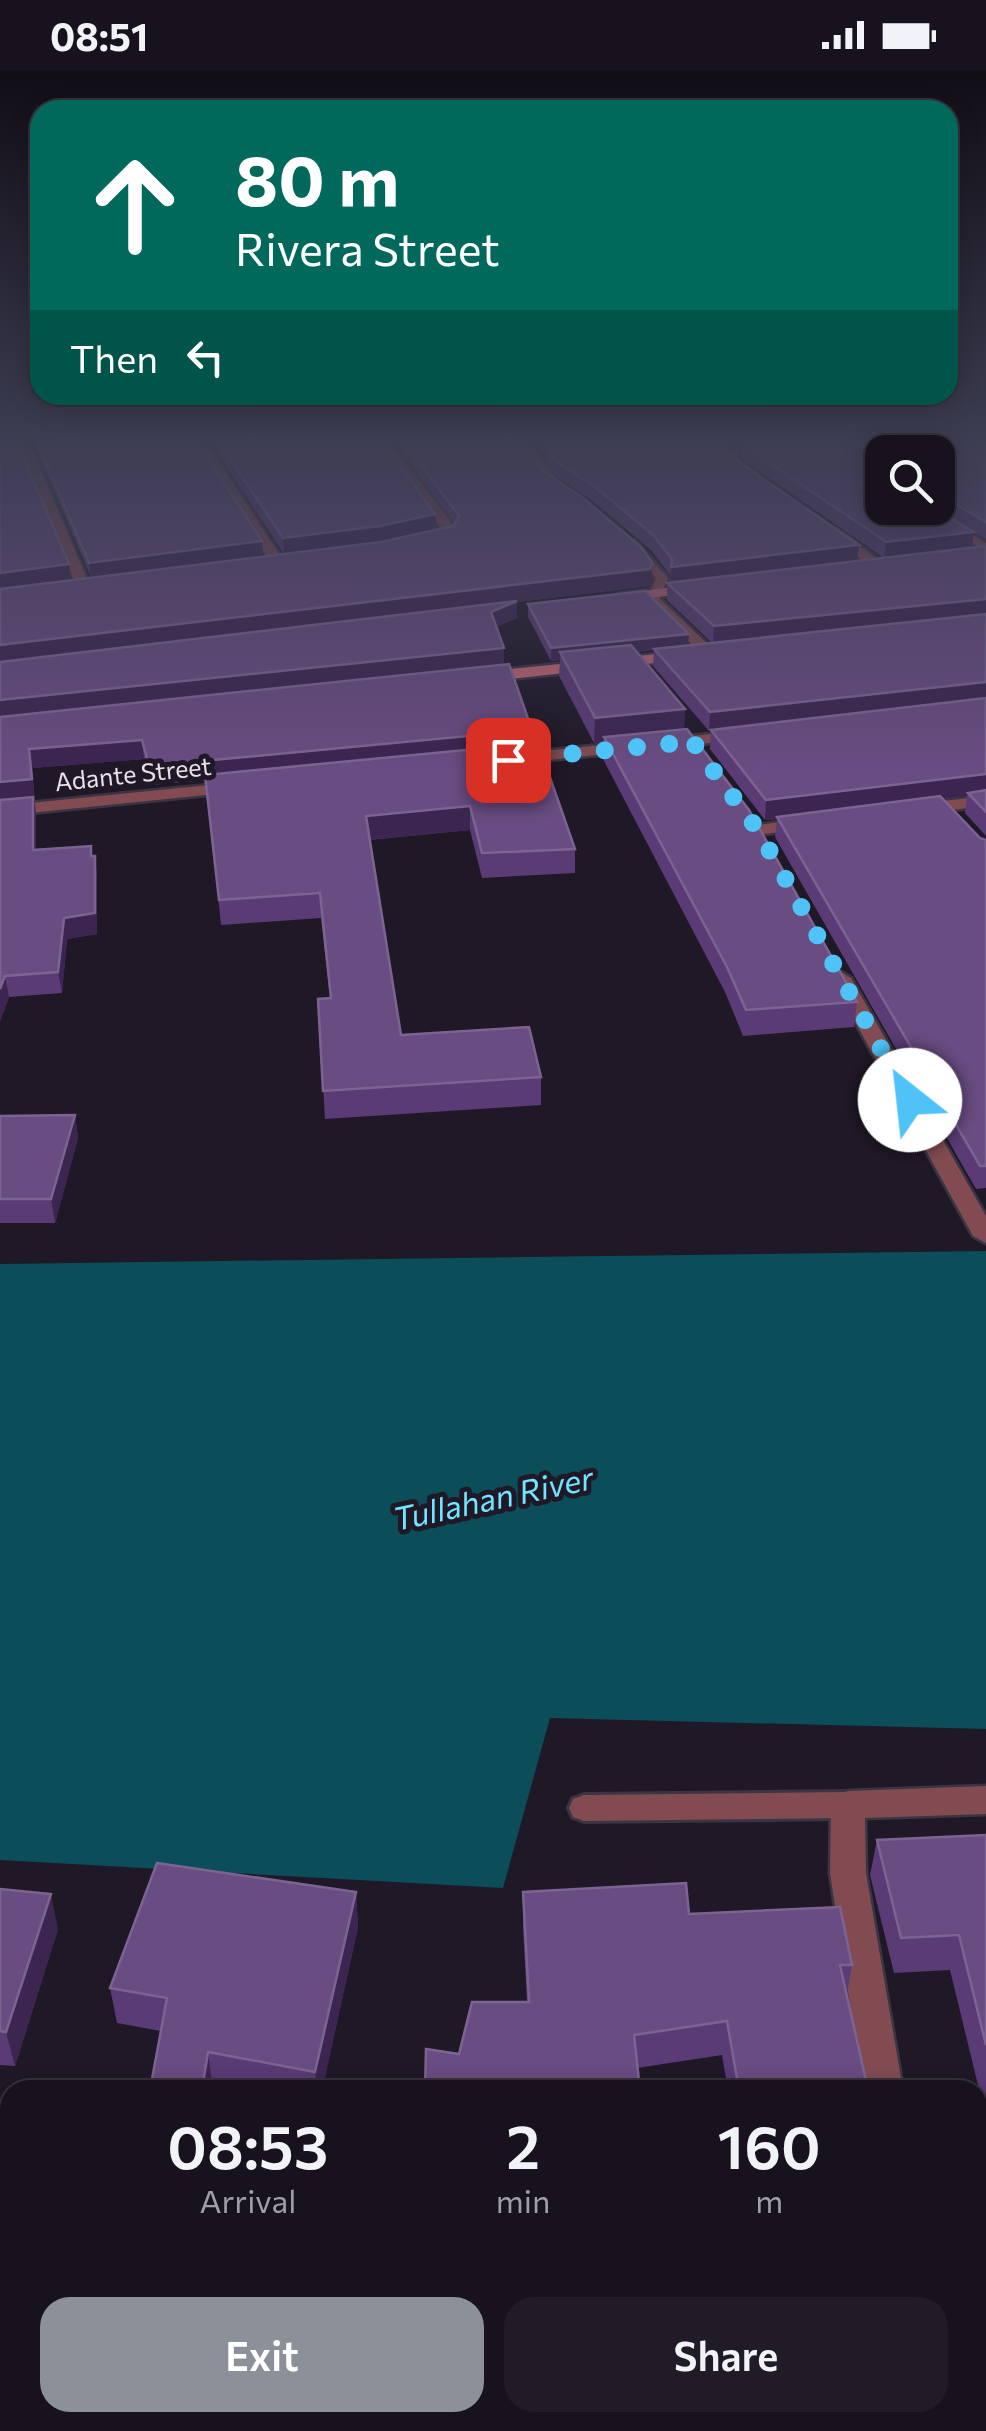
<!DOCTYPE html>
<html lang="en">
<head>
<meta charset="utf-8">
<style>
	body { margin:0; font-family:Commissioner,sans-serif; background:#201b26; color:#f1f3f6; height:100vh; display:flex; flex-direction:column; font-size:38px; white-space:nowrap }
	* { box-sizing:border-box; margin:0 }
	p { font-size:32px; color:#9e9ea4 }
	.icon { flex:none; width:55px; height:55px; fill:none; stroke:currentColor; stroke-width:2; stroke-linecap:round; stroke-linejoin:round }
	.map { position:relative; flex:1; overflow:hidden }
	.details { position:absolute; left:0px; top:2010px; width:988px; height:352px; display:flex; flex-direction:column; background:#17121d; border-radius:30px 30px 0 0; box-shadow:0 5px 25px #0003,0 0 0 2px #36323b }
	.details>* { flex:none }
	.hud { position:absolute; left:30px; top:30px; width:928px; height:305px; border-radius:30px; box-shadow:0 5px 25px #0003,0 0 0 2px #36323b; background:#00695c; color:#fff; overflow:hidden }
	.tools { position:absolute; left:865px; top:365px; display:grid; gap:20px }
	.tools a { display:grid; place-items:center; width:90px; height:90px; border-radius:20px; background:#17121d; box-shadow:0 5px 25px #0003,0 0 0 2px #36323b; font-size:50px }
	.pin { position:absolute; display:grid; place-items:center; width:85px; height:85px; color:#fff; margin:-42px; border-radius:20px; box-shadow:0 5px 15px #0006 }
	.me { position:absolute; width:110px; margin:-55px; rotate:331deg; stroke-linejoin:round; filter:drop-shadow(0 0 8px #0008) }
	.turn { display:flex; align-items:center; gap:35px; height:210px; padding:0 40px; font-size:45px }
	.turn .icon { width:130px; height:130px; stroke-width:2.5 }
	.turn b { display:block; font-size:70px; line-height:85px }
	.then { display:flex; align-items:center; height:95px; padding:0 40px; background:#0003; gap:20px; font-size:38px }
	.eta { display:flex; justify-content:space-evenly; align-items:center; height:170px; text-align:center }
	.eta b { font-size:60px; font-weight:600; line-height:70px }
	.primary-button { display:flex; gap:20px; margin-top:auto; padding:20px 40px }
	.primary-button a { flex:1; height:115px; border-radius:30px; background:#8c9099; color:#fff; font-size:40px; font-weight:600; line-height:115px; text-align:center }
	.primary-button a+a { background:#201b26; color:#f1f3f6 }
	.status { display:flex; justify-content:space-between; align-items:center; height:70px; padding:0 50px; background:#17121d; direction:ltr }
	.status svg { height:28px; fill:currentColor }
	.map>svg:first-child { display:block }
	.water { fill:#0b4d59 }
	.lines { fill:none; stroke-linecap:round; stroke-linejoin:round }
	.service-casing { stroke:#3b3442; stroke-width:6 }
	.minor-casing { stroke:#3b3442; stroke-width:5 }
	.secondary-casing { stroke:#3b3442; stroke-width:5 }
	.service { fill:#824b52; fill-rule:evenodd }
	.minor { fill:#824b52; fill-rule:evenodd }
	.secondary { fill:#bd6571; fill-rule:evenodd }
	.wall { fill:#5a3b75; fill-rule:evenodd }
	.shaded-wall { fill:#3c2550 }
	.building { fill:#694c82; stroke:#7c6492; stroke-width:2.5 }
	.route { stroke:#4fc3f7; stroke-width:18; stroke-dasharray:0 32.4 }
	.labels { text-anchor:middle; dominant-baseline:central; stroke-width:10; stroke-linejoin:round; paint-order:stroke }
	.far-street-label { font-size:25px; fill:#e6e1eb; stroke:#1f1827 }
	.water-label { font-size:32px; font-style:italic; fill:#72e4fd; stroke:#1f1827 }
</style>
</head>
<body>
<div class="status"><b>08:51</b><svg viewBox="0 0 49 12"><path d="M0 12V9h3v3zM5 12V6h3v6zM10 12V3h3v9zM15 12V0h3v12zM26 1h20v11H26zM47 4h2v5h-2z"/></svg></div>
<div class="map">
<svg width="986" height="2361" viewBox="0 0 986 2361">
	<rect width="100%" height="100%" fill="#1f1827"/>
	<!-- water -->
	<path class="water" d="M986,1181v478l-436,-11 -47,170 -503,-28v-596z"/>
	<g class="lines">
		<defs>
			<g id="service">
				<path d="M518,368h10l38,54c-25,0 -37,-35 -48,-54z"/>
				<path d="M882,380l5,2 -14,9 9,14v10l-20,-25z"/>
				<path d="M913,438h12l61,35v9z"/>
				<path d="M626,471h8l34,37 -8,18 -10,-3 6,-15 -30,-31z"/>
				<path d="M848,1722l11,4 4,9 -4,9 -11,4 -264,3 -11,-4 -4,-9 4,-9 11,-4z"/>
			</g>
			<g id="minor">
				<path d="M15,368h12l64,150 -2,3 -12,-3z"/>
				<path d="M191,368h12l82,125 -2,3h-10z"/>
				<path d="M375,368h11l69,89v6l-24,12h-10v-6l21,-10z"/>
				<path d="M736,368h12l-12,19 22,18v6h-8l-26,-23z"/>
				<path d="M827,459h10l51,38 -12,3 -49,-35z"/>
				<path d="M651,520h10l-1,9 54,51v6h-10l-56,-53z"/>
				<path d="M741,661l6,2v6l-235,25 -8,-5 8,-5z"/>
				<path d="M239,712l9,5 -3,4 -245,25v-10z"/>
				<path d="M986,726v10l-69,8 -9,-5 9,-5z"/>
				<path d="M808,748l9,5 -3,4 -56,8 -9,-5 9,-5z"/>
				<path d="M841,902l10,6 135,238v27l-13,-7 -142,-258z"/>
				<path d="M986,1716v28l-121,4 1,55 37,217h-40l-33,-217 1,-68 5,-10 12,-4z"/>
				<path d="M323,2352h44l-2,9h-44z"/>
				<rect x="880" y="2352" width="44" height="9"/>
			</g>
			<g id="secondary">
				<path d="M698,514l5,1v6l-84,11 -7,-4 7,-4z"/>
				<path d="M686,581l5,2v6l-209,23 -8,-5 8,-5z"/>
			</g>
		</defs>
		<!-- service casing -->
		<use href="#service" class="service-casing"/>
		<!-- minor casing -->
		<use href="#minor" class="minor-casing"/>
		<!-- secondary casing -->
		<use href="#secondary" class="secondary-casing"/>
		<!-- service -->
		<use href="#service" class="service"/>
		<!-- minor -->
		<use href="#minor" class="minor"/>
		<!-- secondary -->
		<use href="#secondary" class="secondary"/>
	</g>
	<!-- wall -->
	<g class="wall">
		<path d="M0,368l71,142 20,-3 -54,-125 -1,-11 -3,1 -2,-4h164l67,103 1,15 21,-2 -76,-116h172l55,76 1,16 17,-4 1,-2 -63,-86h131l21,33 109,91v17l-3,7 -132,16v16l-21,9 8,37 28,66v13l43,106v24l-93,5 -12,-48 -101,10 32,195 140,42v28l-216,14 -7,-120 12,-1 -9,-80 -100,7 -15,-145 -54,5 -8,-26 -112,9 4,48v33l55,-3 1,10h3l2,20v58l-30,5 -5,54 -53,4 -9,24z"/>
		<path d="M534,368h199l-7,11 3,6 130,90 -2,16 27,-3 -142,-99 1,-14 3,-7h240v101l-30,-18 18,11 -2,16 14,-2v290l-21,-23 2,-17 -24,3 37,39 6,2v348l-10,1 -201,-352 2,-18 -12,1 -55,-71 1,-18h-2l-56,-65 1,-16 -18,2 49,57 -1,21 173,272 -3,25 -111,9 -18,-44 -122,-233 1,-17 -10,1 -35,-67 1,-16 -9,1 -23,-44v-13l160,41 24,-2 -45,-43v-17h3v-8l-18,-24 -58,-49 -38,-26zM881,377l-3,15 4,7v-17h56v56h-56l-15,-54z"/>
		<path d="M75,1045l3,23 -23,85h-55v-107z"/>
		<path d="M986,1765v596h-57v-9h49l8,-304 -36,-148 -56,3 -24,-98 7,-35z"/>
		<path d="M0,1819l58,40 -43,137 -15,-1z"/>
		<path d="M356,1822l2,35 -36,163h-90l-18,-3 -1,3h-63l11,-59 -44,-8 -7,-35z"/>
		<path d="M523,1822l166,22 163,51 -5,29 21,96h-140l-6,-35 -85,13 -178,-14 68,-52 -4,-75z"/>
		<path d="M556,2352h251l41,9h-291z"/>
	</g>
	<!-- shaded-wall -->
	<g class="shaded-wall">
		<path d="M724,368h9l-12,18 1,-14z"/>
		<path d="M871,368h10l-1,9 -22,12 2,-14z"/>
		<path d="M435,444l1,16 -56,12 -96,12 -1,-16z"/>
		<path d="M974,462l-2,16 -88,10 2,-16z"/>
		<path d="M262,471l1,16 -172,22 -2,-16z"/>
		<path d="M859,475l-2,16 -187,22 1,-16z"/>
		<path d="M652,492v17l-3,7 -132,16v16l-26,11 -491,34v-18z"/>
		<path d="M69,494l2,17 -71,9v-17z"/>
		<path d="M986,529v16l-273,29 1,-18z"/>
		<path d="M689,564l-1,12 -124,13 -4,-7v8l-9,1v-13z"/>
		<path d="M504,578v18l-504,52v-18z"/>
		<path d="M986,612v17l-277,32 1,-19z"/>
		<path d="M685,639l-1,25 -80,3v5l-10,1 1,-25z"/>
		<path d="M532,660v19l-380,36 -3,-19z"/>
		<path d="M142,670l2,19 -112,9 4,48v54l-36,-68v-20l29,-33z"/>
		<path d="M986,704v20l-18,-1 -1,3 -202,24 1,-20z"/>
		<path d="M470,736v24l-104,10v-24z"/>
		<path d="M95,786l2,20v58l-30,5 -5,54 -4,-21 6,-54z"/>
		<path d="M5,906l4,21 -9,24v-32z"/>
		<path d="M75,1045l3,23 -23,85 -4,-24z"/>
		<path d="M356,1822l2,35 -36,163h-5l-2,-18z"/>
		<path d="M51,1824l7,35 -43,137 -9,-34z"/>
		<path d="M208,1982l5,38h-11z"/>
		<path d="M309,2352h10l-1,9h-10z"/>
	</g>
	<!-- building -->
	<g class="building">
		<path d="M0,368h15l54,126 -69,9z"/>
		<path d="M35,368h160l67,103 -173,22z"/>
		<path d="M216,368h164l55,76 -55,12 -97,12z"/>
		<path d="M401,368h121l21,33 39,26 58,49 12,16 -2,7 -650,76v-56l381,-47 72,-16 6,-10z"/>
		<path d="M542,368h182l-2,4 7,13 130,90 -188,22 1,-8 -19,-24 -58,-48 -39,-25z"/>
		<path d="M746,368h125l-11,7 22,28v35h50l42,24 -88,10 -143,-97z"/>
		<path d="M890,368h96v84l-48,-28v-42h-55l-3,-4 11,-7z"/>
		<path d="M986,476v53l-272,27 -47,-43z"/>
		<path d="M645,521l44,43 -138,14 -23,-44z"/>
		<path d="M517,531l-26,11 13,36 -504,52v-38z"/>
		<path d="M986,544v68l-276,30 -56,-63z"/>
		<path d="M631,575l54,64 -90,9 -35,-66z"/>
		<path d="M509,594l23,66 -383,36 -7,-26 -113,9 3,30 -32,3v-65z"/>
		<path d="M986,628v76l-220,26 -55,-70z"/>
		<path d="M687,659l62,81 108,192 -111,8 -19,-43 -123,-230z"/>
		<path d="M538,673l37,106 -93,4 -12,-47 -104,10 35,219 128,-8 12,50 -218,14 -5,-92 13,-1 -11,-105 -101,7 -14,-125z"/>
		<path d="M986,720v22l-18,-19z"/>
		<path d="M940,726l40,42 6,2v326h-6l-203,-349z"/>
		<path d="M33,727v53l58,-4v10h4v57l-31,5 -6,54 -53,4 -5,13v-189z"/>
		<path d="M75,1045l-24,84h-51v-83z"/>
		<path d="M986,1765v210l-27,-110 -58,3 -24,-98z"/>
		<path d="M157,1793l199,29 -41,180 -107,-20 -6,38h-52l17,-92 -57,-10z"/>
		<path d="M686,1813l3,31 151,-7 12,58h-12l28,125h-129l-12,-69 -93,14 6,55h-215l1,-41 33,5 13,-52h57l-6,-110z"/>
		<path d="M0,1819l51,5 -45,138 -6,-1z"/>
		<path d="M978,2048h8v313h-49v-9h41z"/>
		<path d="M107,2352h202l-1,9h-203z"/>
		<path d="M561,2352h246l41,9h-287z"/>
	</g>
	<!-- sky -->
	<linearGradient id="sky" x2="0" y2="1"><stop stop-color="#110d15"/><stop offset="0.53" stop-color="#3c3d52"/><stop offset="1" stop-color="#3c3d52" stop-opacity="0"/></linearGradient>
	<rect width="986" height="699" fill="url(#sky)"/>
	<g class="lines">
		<!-- route -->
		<path class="route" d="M508,690l189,-19 -2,5 63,84 152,270"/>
	</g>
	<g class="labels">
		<!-- far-street labels -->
		<g class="far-street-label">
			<text transform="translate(133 703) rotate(-6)">Adante Street</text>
		</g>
		<!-- water labels -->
		<g class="water-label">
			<text transform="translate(493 1427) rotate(-12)">Tullahan River</text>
		</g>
	</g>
</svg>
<div class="tools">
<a><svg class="icon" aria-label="search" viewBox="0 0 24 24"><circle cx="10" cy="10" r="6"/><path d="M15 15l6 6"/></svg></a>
</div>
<div class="pin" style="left:508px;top:690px;background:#d93025"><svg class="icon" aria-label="arrive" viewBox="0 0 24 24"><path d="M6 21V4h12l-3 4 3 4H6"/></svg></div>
<svg class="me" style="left:910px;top:1030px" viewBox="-20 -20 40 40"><circle r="19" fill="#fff"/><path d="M0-13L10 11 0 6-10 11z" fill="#4fc3f7"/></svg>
<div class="hud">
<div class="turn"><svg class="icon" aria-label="ahead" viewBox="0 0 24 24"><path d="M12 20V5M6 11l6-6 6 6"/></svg><div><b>80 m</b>Rivera Street</div></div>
<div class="then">Then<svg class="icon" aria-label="left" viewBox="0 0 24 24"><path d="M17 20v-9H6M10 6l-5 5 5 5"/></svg></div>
</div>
<section class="details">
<div class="eta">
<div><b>08:53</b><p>Arrival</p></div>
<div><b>2</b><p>min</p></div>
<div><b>160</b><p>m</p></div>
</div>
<div class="primary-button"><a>Exit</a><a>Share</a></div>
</section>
</div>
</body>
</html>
